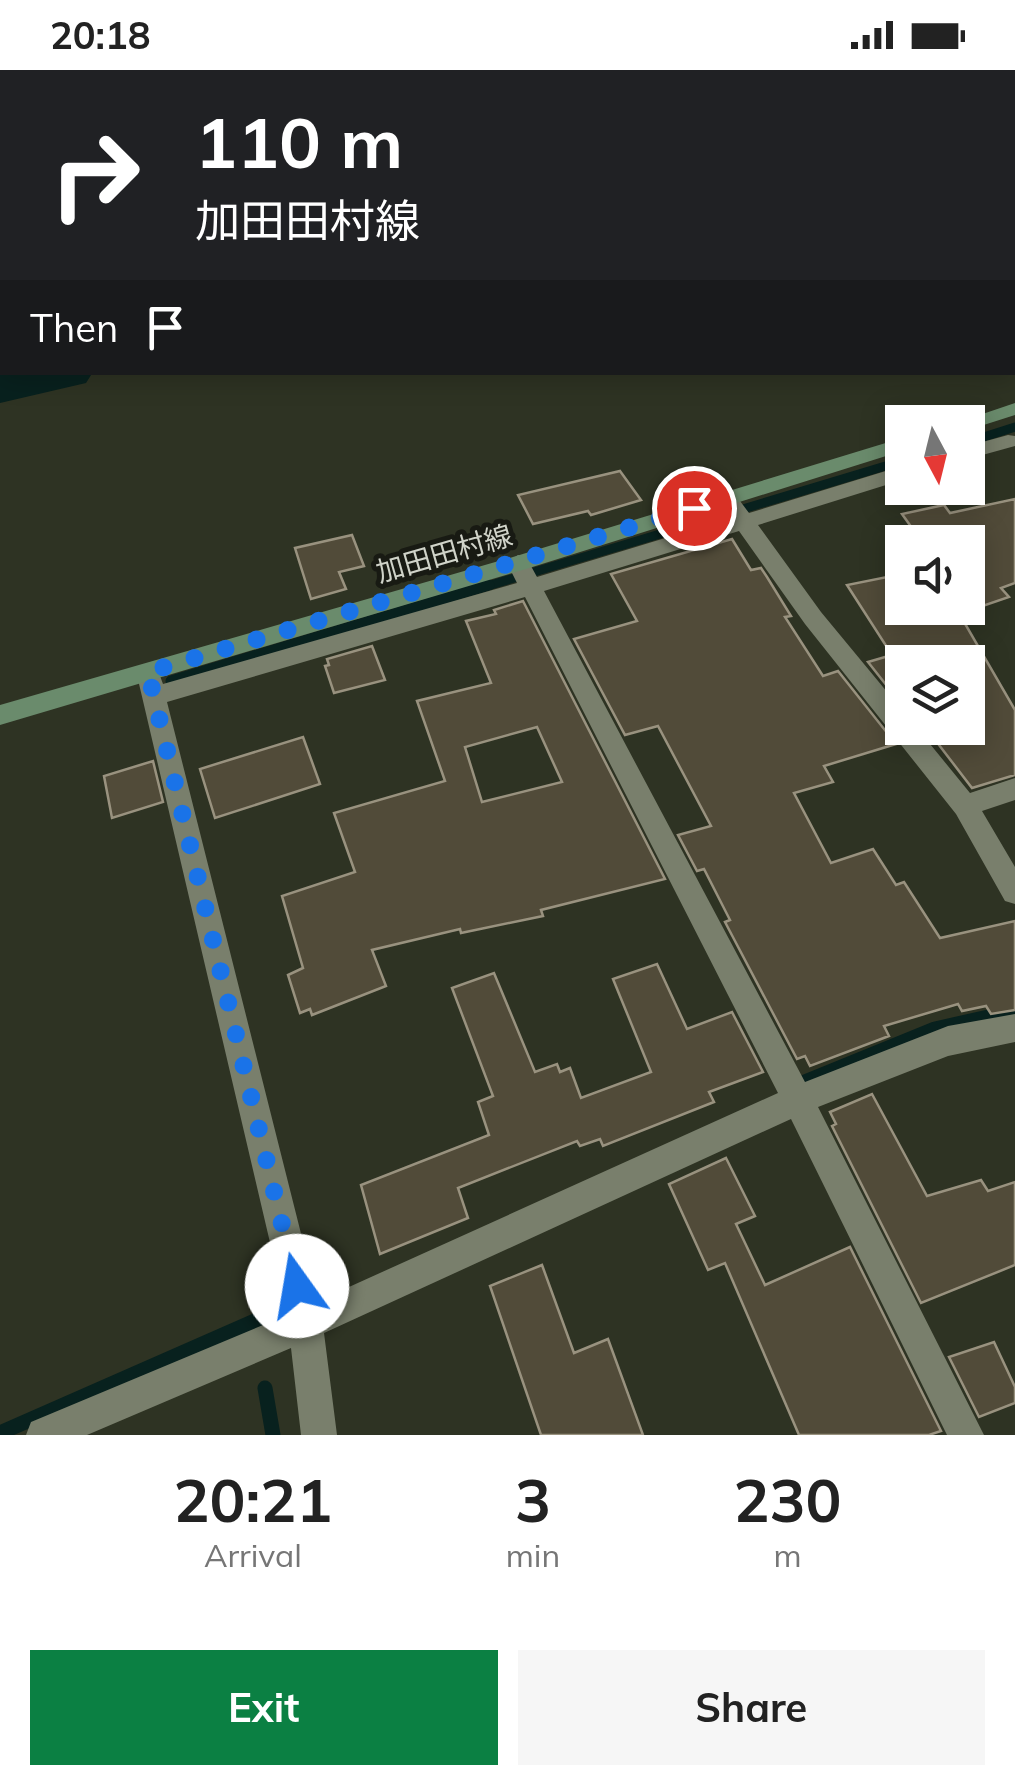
<!DOCTYPE html>
<html lang="en">
<head>
<meta charset="utf-8">
<style>
	body { margin:0; font-family:Mulish,"Noto Sans JP",sans-serif; background:#f6f6f6; color:#222; height:100vh; display:flex; flex-direction:column; font-size:38px; white-space:nowrap }
	* { box-sizing:border-box; margin:0 }
	p { font-size:32px; color:#767676 }
	.icon { flex:none; width:55px; height:55px; fill:none; stroke:currentColor; stroke-width:2; stroke-linecap:round; stroke-linejoin:round }
	.map { position:relative; height:1365px; overflow:hidden }
	.side { display:flex; flex-direction:column; background:#fff; flex:1 }
	.side>* { flex:none }
	.hud { position:absolute; left:0px; top:0px; width:1015px; height:305px; box-shadow:0 5px 25px #0003; background:#202124; color:#fff; overflow:hidden }
	.needle { width:65px; rotate:173deg }
	.buttons { position:absolute; left:885px; top:335px; display:grid; gap:20px }
	.buttons a { display:grid; place-items:center; width:100px; height:100px; border-radius:0px; background:#fff; box-shadow:0 5px 25px #0003; font-size:50px }
	.pin { position:absolute; display:grid; place-items:center; width:85px; height:85px; color:#fff; margin:-42px; border:5px solid #fff; border-radius:50%; box-shadow:0 2px 10px #0007 }
	.me { position:absolute; width:110px; margin:-55px; rotate:347deg; stroke-linejoin:round; filter:drop-shadow(0 0 8px #0008) }
	.turn { display:flex; align-items:center; gap:35px; height:210px; padding:0 30px; font-size:45px }
	.turn .icon { width:130px; height:130px; stroke-width:2.5 }
	.turn b { display:block; font-size:70px; line-height:85px }
	.then { display:flex; align-items:center; height:95px; padding:0 30px; background:#0003; gap:20px; font-size:38px }
	.eta { display:flex; justify-content:space-evenly; align-items:center; height:170px; text-align:center }
	.eta b { font-size:60px; font-weight:700; line-height:70px }
	.cta { display:flex; gap:20px; margin-top:auto; padding:20px 30px }
	.cta a { flex:1; height:115px; border-radius:0px; background:#0b8043; color:#fff; font-size:40px; font-weight:700; line-height:115px; text-align:center }
	.cta a+a { background:#f6f6f6; color:#222 }
	.status { display:flex; justify-content:space-between; align-items:center; height:70px; padding:0 50px; background:#fff; direction:ltr }
	.status svg { height:28px; fill:currentColor }
	.map>svg:first-child { display:block }
	.lines { fill:none; stroke-linecap:round; stroke-linejoin:round }
	.stream-far2 { stroke:#08211e; stroke-width:9 }
	.stream-far1 { stroke:#08211e; stroke-width:11 }
	.stream { stroke:#08211e; stroke-width:15 }
	.river { fill:#08211e; fill-rule:evenodd }
	.building { fill:#514b39; stroke:#99927f; stroke-width:2.5; fill-rule:evenodd }
	.minor { fill:#797f6c; fill-rule:evenodd }
	.secondary { fill:#6a8b6c; fill-rule:evenodd }
	.route { stroke:#1a73e8; stroke-width:18; stroke-dasharray:0 32.4 }
	.labels { text-anchor:middle; dominant-baseline:central; stroke-width:10; stroke-linejoin:round; paint-order:stroke }
	.street-label { font-size:28px; fill:#d0d3c9; stroke:#181a13 }
</style>
</head>
<body>
<div class="status"><b>20:18</b><svg viewBox="0 0 49 12"><path d="M0 12V9h3v3zM5 12V6h3v6zM10 12V3h3v9zM15 12V0h3v12zM26 1h20v11H26zM47 4h2v5h-2z"/></svg></div>
<div class="map">
<svg width="1015" height="1365" viewBox="0 0 1015 1365">
	<rect width="100%" height="100%" fill="#2e3323"/>
	<g class="lines">
		<!-- stream-far2 -->
		<g class="stream-far2">
			<path d="M968,372l47,-15"/>
			<path d="M481,518l421,-127"/>
		</g>
		<!-- stream-far1 -->
		<path class="stream-far1" d="M171,611l318,-96"/>
		<!-- stream -->
		<g class="stream">
			<path d="M805,1012l130,-53 80,-18"/>
			<path d="M265,1318l8,47"/>
			<path d="M0,1363l280,-123"/>
		</g>
		<!-- river -->
		<g class="river">
			<rect x="1012" y="78" width="3" height="24"/>
			<path d="M0,301l2,1h91l-7,11 -86,20z"/>
		</g>
	</g>
	<!-- building -->
	<g class="building">
		<path d="M620,401l21,29 -50,15 -3,-4 -55,13 -15,-29z"/>
		<path d="M1015,429v84l-14,5 8,9 -41,14v-69h-46l-20,-28 42,-9 6,8z"/>
		<path d="M352,465l12,31 -25,6 7,17 -35,10 -16,-51z"/>
		<path d="M732,469l19,31 10,-2 6,9 24,39 -6,1 38,59 15,-5 58,73 -72,22 9,16 -39,11 37,70 42,-14 23,36 8,-3 36,56 75,-17v89l-24,4 -5,-8 -24,5 -4,-7 -74,22 5,10 -79,30 -5,-10 -8,3 -72,-137 5,-2 -26,-51 -7,2 -19,-36 33,-9 -53,-100 -33,9 -51,-96 63,-18 -26,-47z"/>
		<path d="M902,504v34h54l59,102v65l-43,13 -46,-60h42v-66h-66v43l-34,-43 24,-7 -45,-70z"/>
		<path d="M523,531l142,278 -124,31 2,6 -82,17 -1,-4 -88,21 14,36 -74,29 -2,-6 -10,4 -12,-38 15,-7 -21,-72 73,-24 -21,-59 111,-32 -28,-80 74,-18 -25,-62 30,-7 -2,-4zM537,657l25,55 -80,20 -17,-55z"/>
		<path d="M372,576l13,34 -51,13 -9,-27 4,-1 -2,-6z"/>
		<path d="M303,667l17,47 -105,34 -15,-49z"/>
		<path d="M153,691l10,41 -51,16 -8,-42z"/>
		<path d="M657,894l30,65 45,-17 31,60 -54,20 5,10 -111,44 -3,-7 -20,7 -3,-5 -119,47 10,30 -88,36 -19,-69 128,-50 -11,-33 15,-6 -41,-108 42,-15 41,99 22,-8 3,8 10,-4 11,30 70,-26 -38,-93z"/>
		<path d="M872,1024l55,102 54,-16 7,11 27,-9v83l-94,38 -89,-177 4,-2 -6,-12z"/>
		<path d="M726,1088l29,58 -19,8 29,61 85,-38 91,184 -12,4h-130l-74,-172 -17,7 -39,-86z"/>
		<path d="M542,1195l32,88 34,-14 35,96h-102l-51,-149z"/>
		<path d="M994,1272l21,45v16l-36,14 -30,-60z"/>
	</g>
	<g class="lines">
		<!-- minor -->
		<g class="minor">
			<path d="M1008,365l7,1v10l-47,13v-13z"/>
			<path d="M902,396v14l-144,45 63,87 81,98v18h15l53,65 45,-15v22l-33,11 33,56v37l-10,-3 -49,-87 -151,-190 -66,-93 -195,60 261,491 143,-56 67,-12v28l-67,14 -130,51 166,328h-37l-156,-316 -467,214 13,102h-36l-10,-87 -204,87h-61l5,-13 256,-107 -151,-644 4,-6h16l7,19 354,-101 -10,-20 11,-8 8,2 11,20 194,-59 -14,-20 3,-5h14l15,20zM525,527l253,496 -460,208 -151,-599z"/>
		</g>
		<!-- secondary -->
		<g class="secondary">
			<path d="M715,0h15l2,2h-15z"/>
			<rect x="1012" y="241" width="3" height="12"/>
			<path d="M1015,333v12l-47,15v-8h-9z"/>
			<path d="M902,368v13l-376,118 -526,156v-20l513,-148z"/>
		</g>
	</g>
	<g class="lines">
		<!-- route -->
		<path class="route" d="M297,1216l-149,-614 546,-164"/>
	</g>
	<g class="labels">
		<!-- street labels -->
		<g class="street-label">
			<text transform="translate(444 483) rotate(-16)">加田田村線</text>
		</g>
	</g>
</svg>
<div class="buttons">
<a><svg class="needle" viewBox="-14 -14 28 28"><path d="M0-13l5 13h-10z" fill="#e53935"/><path d="M0 13l5-13h-10z" fill="#767676"/></svg></a>
<a><svg class="icon" aria-label="sound" viewBox="0 0 24 24"><path d="M4 9h4l5-4v14l-5-4H4zM17 9q2 3 0 6"/></svg></a>
<a><svg class="icon" aria-label="layers" viewBox="0 0 24 24"><path d="M12 4l9 5-9 5-9-5zM3 14l9 5 9-5"/></svg></a>
</div>
<div class="pin" style="left:694px;top:438px;background:#d93025"><svg class="icon" aria-label="arrive" viewBox="0 0 24 24"><path d="M6 21V4h12l-3 4 3 4H6"/></svg></div>
<svg class="me" style="left:297px;top:1216px" viewBox="-20 -20 40 40"><circle r="19" fill="#fff"/><path d="M0-13L10 11 0 6-10 11z" fill="#1a73e8"/></svg>
<div class="hud">
<div class="turn"><svg class="icon" aria-label="right" viewBox="0 0 24 24"><path d="M7 20v-9h11M14 6l5 5-5 5"/></svg><div><b>110 m</b>加田田村線</div></div>
<div class="then">Then<svg class="icon" aria-label="arrive" viewBox="0 0 24 24"><path d="M6 21V4h12l-3 4 3 4H6"/></svg></div>
</div>
</div>
<section class="side">
<div class="eta">
<div><b>20:21</b><p>Arrival</p></div>
<div><b>3</b><p>min</p></div>
<div><b>230</b><p>m</p></div>
</div>
<div class="cta"><a>Exit</a><a>Share</a></div>
</section>
</body>
</html>
